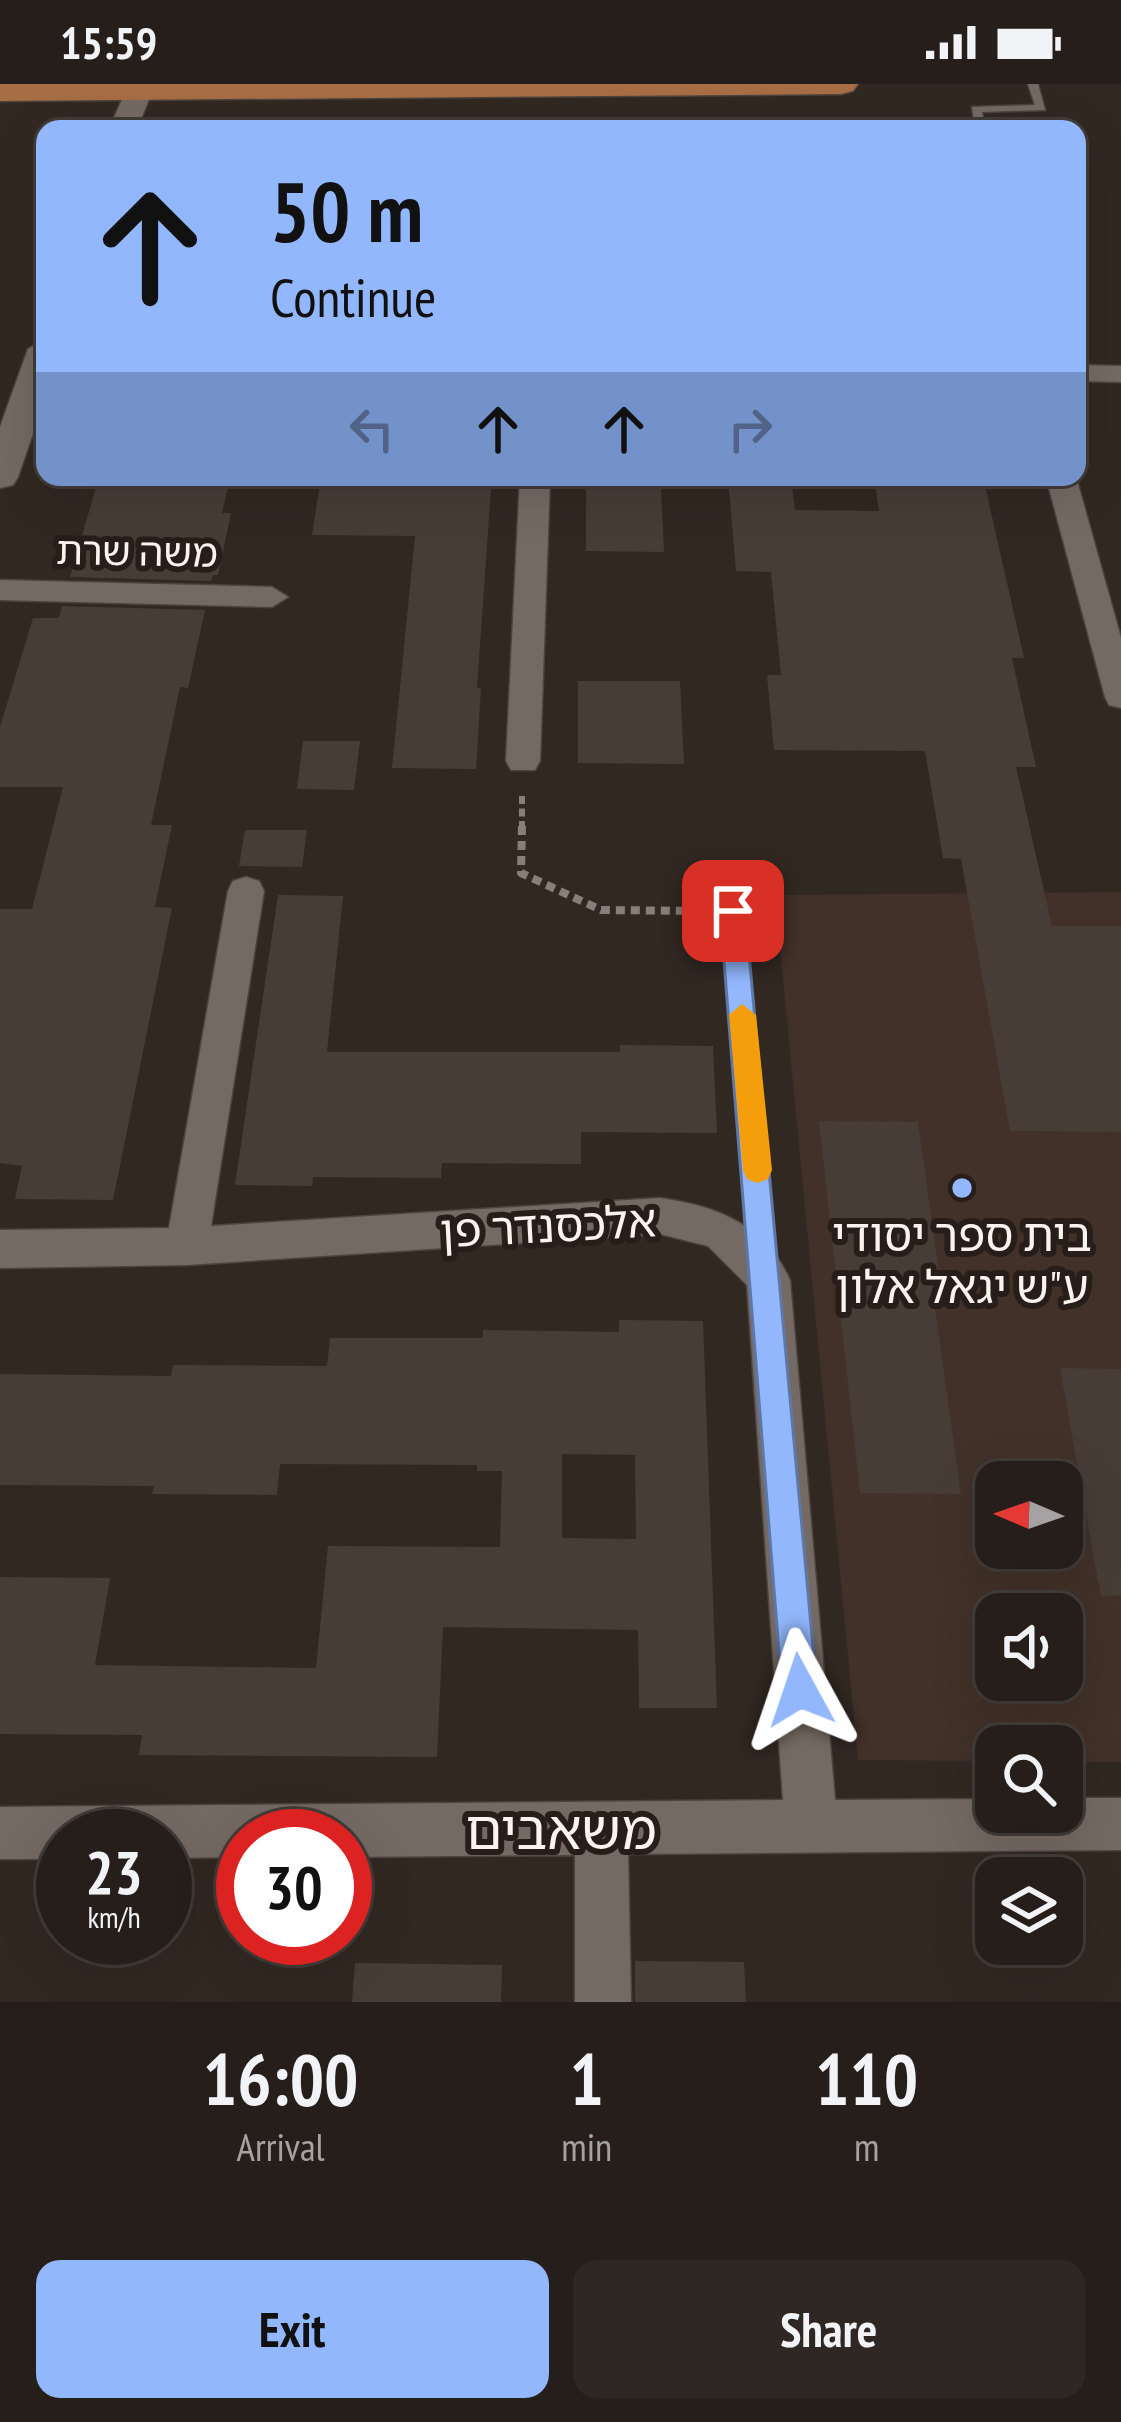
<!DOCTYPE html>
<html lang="en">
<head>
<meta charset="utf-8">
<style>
	body { margin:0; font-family:"PT Sans Narrow","Noto Sans Hebrew",sans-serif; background:#2e2723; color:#f1f3f6; height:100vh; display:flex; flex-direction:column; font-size:45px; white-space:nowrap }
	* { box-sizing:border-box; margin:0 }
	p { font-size:39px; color:#a4a2a2 }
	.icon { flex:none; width:66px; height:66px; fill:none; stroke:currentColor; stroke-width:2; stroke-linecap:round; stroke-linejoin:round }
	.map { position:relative; height:1918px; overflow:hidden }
	.sheet { display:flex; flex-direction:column; background:#261e1a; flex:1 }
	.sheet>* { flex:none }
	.top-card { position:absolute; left:36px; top:36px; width:1050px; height:366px; border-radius:24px; box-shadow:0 12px 48px #0002,0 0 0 3px #423c39; background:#92b7fd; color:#111; overflow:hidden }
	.needle { width:78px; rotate:272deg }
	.controls { position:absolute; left:975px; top:1377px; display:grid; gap:24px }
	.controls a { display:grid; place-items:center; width:108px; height:108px; border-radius:24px; background:#261e1a; box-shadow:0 12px 48px #0002,0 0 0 3px #423c39; font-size:60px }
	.speed { position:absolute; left:36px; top:1725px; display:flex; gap:24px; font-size:60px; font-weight:700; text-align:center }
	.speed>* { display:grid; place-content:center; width:156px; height:156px; border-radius:50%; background:#261e1a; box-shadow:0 12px 48px #0002,0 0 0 3px #423c39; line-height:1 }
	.speed small { font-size:30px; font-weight:400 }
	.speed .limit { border:18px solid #d22; background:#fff; color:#111 }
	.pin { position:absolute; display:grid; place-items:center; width:102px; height:102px; color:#fff; margin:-51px; border-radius:24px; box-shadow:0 6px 18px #0006 }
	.me { position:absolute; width:132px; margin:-66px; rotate:355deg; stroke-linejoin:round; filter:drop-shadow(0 0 9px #0008) }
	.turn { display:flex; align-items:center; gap:42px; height:252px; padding:0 36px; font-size:54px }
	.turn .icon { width:156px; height:156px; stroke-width:2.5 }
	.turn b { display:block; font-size:84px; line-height:102px }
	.lanes { display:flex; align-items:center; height:114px; padding:0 36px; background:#0003; justify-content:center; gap:60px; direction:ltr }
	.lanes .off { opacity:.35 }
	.eta { display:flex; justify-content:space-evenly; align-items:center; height:204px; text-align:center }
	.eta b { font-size:72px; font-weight:700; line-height:84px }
	.button { display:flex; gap:24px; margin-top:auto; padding:24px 36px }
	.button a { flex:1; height:138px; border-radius:24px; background:#92b7fd; color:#111; font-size:48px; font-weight:700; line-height:138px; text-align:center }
	.button a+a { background:#2e2723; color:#f1f3f6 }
	.status { display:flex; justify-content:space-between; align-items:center; height:84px; padding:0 60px; background:#261e1a; direction:ltr }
	.status svg { height:33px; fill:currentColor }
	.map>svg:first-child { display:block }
	.built { fill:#413128; fill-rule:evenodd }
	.building { fill:#473d36; fill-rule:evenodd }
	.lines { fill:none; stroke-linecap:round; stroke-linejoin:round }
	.service-casing { stroke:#4b433d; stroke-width:3 }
	.minor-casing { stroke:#4b433d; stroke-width:3 }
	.tertiary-casing { stroke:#4b433d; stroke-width:3 }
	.primary-casing { stroke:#4b433d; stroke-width:3 }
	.path-far1 { stroke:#887f7a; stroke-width:6; stroke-dasharray:8 4.5; stroke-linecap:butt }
	.path { stroke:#887f7a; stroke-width:8; stroke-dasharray:9 6; stroke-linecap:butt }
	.service { fill:#756a63; fill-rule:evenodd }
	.minor { fill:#756a63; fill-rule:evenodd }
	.tertiary { fill:#756a63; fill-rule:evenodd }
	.primary { fill:#a76d44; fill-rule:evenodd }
	.route { fill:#92b7fd; stroke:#5f77a4; stroke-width:3 }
	.slow { fill:#f59e0b }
	.poi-dot { fill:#92b7fd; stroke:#281e19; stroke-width:4.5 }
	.labels { text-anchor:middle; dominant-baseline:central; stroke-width:12; stroke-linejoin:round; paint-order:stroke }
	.far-street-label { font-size:39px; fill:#faf3ef; stroke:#281e19 }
	.street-label { font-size:45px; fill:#faf3ef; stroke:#281e19 }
	.poi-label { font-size:45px; fill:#faf3ef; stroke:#281e19 }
	.near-street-label { font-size:54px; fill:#faf3ef; stroke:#281e19 }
</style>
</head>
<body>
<div class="status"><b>15:59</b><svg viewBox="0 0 49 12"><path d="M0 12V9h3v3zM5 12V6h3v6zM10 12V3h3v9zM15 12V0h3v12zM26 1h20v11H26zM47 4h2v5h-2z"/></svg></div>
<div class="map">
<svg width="1121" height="1918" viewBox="0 0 1121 1918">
	<rect width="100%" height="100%" fill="#322822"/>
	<!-- built -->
	<path class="built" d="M1121,808v870h-59v-16h-66v15l-138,-1 -83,-865zM996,1398h66v66h-66zM996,1530h66v66h-66z"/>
	<!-- building -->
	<g class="building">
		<path d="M99,393h131l-8,36h9l-13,62h-5l-2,6 -141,-4z"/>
		<path d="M321,393h57l-2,11 115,1 -14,199h4l-5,81 -84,-1 23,-232 -103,-1z"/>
		<path d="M728,393h63l4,33 84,1 -5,-34h109l41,181h-12l24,109h-20l36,159h69v206l-111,-1 -49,-272 -18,-1 -18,-107 -151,-1 -7,-75h14l-10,-103 -35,-1z"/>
		<path d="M586,405h75l3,63 -78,-1z"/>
		<path d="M62,522l143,4 -17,78 -8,-1 -29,138h21l-17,82 17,1 -59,292 -98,-1 7,-33 -22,-3v-254h32l31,-122h-63v-60l33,-109h26z"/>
		<path d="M578,597h102l4,83 -106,-1z"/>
		<path d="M303,657h57l-6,49 -57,-1z"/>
		<path d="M245,746h62l-5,37 -63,-1z"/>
		<path d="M278,811l65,1 -16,156h293v-7l93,1 4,87 -136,-1v32l-139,-1 -1,15 -128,-1 -1,9 -77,-1z"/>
		<path d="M819,1037l99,1 23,166 -9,-1 29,207 -101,-1z"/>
		<path d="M619,1236l84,1 14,387h-78l-1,-78 -195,-3 -6,130 -298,-2 3,-20 -142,-1v-157l110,1 -15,87 221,3 12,-122 172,1 2,-76h-25v-6l-197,-1 -3,31 -125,-1 2,-8 -154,-1v-111l171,2 2,-11 154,1 3,-28h153v-8l136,2zM562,1370l73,1 1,84 -74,-1z"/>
		<path d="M1060,1284l61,1v226l-20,2z"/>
		<path d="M635,1877l109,1 2,40h-111z"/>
		<path d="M355,1879l147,2 -1,37h-149z"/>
	</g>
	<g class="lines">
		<defs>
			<g id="service">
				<path d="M1028,0h10l7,26 -63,2 3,17h-10l-3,-22 63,-2z"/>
				<path d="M733,821l8,6 35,352 -3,6 -7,3 -7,-3 -3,-6 -31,-352z"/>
			</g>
			<g id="minor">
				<path d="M1077,281l44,1v16l-44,-1z"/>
				<path d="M520,393h30l-10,284 -5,9h-24l-5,-9z"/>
				<path d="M1046,393h30l45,161v70l-12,-3 -4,-8z"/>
				<path d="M0,496l272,7 16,10 -16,10 -272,-7z"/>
				<path d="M246,793l13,4 5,10 -53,335 449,-28c57,8 104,26 130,82l45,520 161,-1v13h66v-14h59v52l-493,4 3,148h-56v-147l-230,2v-21h-102v21l-78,1v-22h-102v23h-63v-52l783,-7 -36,-515 -39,-39 -48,-12 -473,31 -187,3v-38l169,-2 59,-337 5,-10z"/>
			</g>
			<g id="tertiary">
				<path d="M129,0h20l4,5 -16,40h-28z"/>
				<path d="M45,255v59l-27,79 -5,8 -13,3v-61l28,-78z"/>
			</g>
			<path id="primary" d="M0,0h858l-5,7 -12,3 -841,7z"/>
		</defs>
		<!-- service casing -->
		<use href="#service" class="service-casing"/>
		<!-- minor casing -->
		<use href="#minor" class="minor-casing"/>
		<!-- tertiary casing -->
		<use href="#tertiary" class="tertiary-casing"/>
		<!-- primary casing -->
		<use href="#primary" class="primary-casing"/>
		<!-- path-far1 -->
		<path class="path-far1" d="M522,745v-37"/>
		<!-- path -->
		<path class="path" d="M522,742l-1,47 80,37 104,1"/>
		<!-- service -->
		<use href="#service" class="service"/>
		<!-- minor -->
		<use href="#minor" class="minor"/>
		<!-- tertiary -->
		<use href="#tertiary" class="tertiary"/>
		<!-- primary -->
		<use href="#primary" class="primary"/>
	</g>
	<!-- route -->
	<path class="route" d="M733,817l12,10 72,779 -5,12 -12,5 -13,-5 -5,-12 -62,-779z"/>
	<!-- slow -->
	<path class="slow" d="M742,920l14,11 16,155 -4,9 -11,4 -10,-4 -4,-9 -14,-155z"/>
	<!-- markers -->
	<circle class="poi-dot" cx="962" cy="1104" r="12"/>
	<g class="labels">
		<!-- far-street labels -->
		<g class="far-street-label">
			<text transform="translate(137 467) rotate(1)">משה שרת</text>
		</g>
		<!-- street labels -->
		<g class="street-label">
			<text transform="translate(548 1141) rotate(-3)">אלכסנדר פן</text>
		</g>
		<!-- poi labels -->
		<g class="poi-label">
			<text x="962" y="1150">בית ספר יסודי<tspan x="962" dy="52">ע"ש יגאל אלון</tspan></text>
		</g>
		<!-- near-street labels -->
		<g class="near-street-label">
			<text x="561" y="1745">משאבים</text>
		</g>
	</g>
</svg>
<div class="controls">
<a><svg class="needle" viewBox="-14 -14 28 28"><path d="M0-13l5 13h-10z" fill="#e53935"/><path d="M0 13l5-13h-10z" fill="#a4a2a2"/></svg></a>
<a><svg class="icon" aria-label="sound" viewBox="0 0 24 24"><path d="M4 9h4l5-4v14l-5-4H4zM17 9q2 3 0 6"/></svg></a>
<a><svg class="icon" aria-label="search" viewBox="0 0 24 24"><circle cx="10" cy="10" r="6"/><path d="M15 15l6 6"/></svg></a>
<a><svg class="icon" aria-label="layers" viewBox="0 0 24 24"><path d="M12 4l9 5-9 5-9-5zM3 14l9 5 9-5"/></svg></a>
</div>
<div class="speed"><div>23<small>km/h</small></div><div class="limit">30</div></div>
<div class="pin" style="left:733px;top:827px;background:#d93025"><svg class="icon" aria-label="arrive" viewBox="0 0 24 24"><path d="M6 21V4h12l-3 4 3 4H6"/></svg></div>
<svg class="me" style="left:800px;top:1606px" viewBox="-20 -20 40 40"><path d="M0-17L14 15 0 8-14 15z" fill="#92b7fd" stroke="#fff" stroke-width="4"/></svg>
<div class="top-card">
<div class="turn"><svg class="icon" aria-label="ahead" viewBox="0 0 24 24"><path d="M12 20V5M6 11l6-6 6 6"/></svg><div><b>50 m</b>Continue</div></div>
<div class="lanes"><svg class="icon off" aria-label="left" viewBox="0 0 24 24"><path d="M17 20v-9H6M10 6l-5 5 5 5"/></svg><svg class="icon" aria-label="ahead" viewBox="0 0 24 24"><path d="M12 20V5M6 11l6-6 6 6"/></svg><svg class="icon" aria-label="ahead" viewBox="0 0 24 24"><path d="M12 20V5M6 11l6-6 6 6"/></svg><svg class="icon off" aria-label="right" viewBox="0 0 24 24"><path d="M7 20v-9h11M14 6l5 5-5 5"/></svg></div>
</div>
</div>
<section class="sheet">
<div class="eta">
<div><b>16:00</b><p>Arrival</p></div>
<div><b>1</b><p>min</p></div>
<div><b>110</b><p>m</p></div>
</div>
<div class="button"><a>Exit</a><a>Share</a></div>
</section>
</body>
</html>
